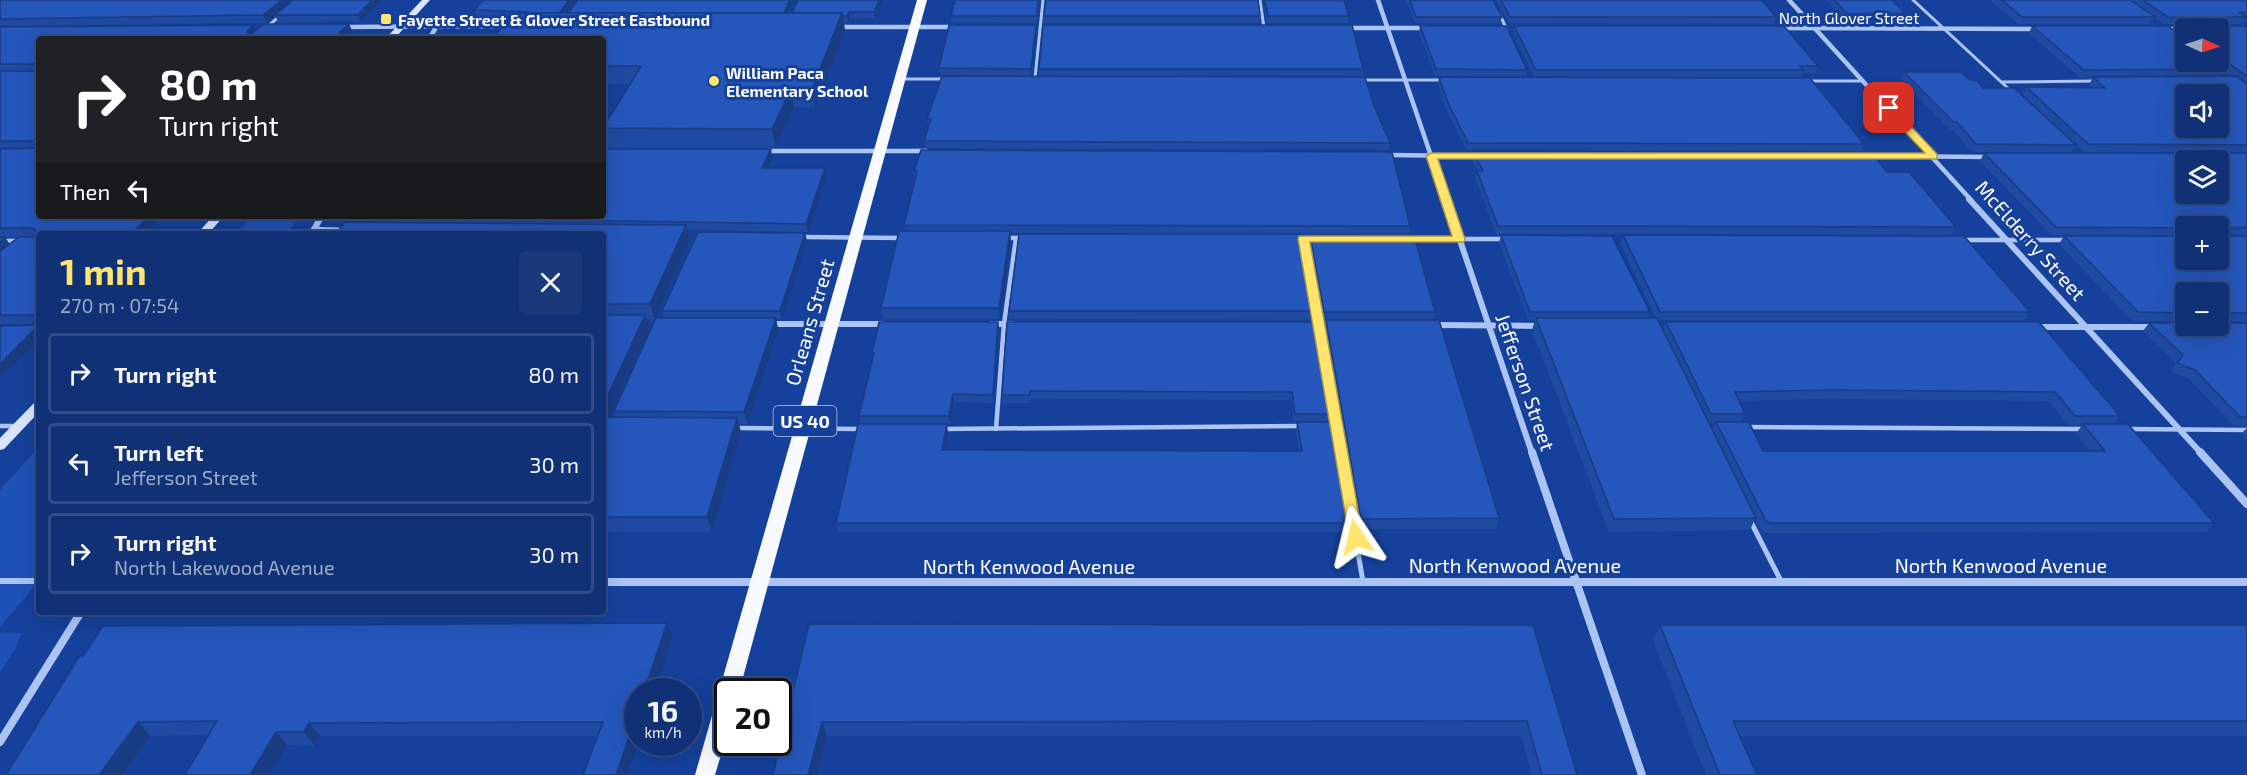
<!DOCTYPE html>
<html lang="en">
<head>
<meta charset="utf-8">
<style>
	body { margin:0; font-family:"Exo 2",sans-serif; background:#19397a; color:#f1f3f6; height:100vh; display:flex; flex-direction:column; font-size:22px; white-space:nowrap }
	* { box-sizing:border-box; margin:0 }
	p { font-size:20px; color:#9ca9c5 }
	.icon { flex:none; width:33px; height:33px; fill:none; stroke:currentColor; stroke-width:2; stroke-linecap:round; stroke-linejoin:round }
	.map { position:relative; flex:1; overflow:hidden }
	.details { position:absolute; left:36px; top:231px; width:570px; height:384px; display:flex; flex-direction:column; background:#103175; border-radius:6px; box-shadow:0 6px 24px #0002,0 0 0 2px #304c87 }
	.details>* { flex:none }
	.top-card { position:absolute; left:36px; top:36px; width:570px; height:183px; border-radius:6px; box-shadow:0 6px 24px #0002,0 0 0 2px #304c87; background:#202124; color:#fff; overflow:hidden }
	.needle { width:39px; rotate:93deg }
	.tools { position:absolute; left:2175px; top:18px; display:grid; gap:12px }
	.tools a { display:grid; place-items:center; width:54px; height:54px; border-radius:6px; background:#103175; box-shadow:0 6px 24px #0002,0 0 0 2px #304c87; font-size:30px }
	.speed { position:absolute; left:624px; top:678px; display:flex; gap:12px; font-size:30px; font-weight:700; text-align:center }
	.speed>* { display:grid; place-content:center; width:78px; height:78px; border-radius:50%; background:#103175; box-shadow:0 6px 24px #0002,0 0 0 2px #304c87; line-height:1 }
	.speed small { font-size:15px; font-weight:400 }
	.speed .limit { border:3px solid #111; border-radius:9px; background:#fff; color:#111 }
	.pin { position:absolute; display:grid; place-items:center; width:51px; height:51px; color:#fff; margin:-26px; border-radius:12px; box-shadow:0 3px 9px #0006 }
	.me { position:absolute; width:66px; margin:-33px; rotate:350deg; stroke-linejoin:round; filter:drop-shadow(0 0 4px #0008) }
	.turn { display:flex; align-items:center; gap:21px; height:126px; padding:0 24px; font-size:27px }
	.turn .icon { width:78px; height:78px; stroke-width:2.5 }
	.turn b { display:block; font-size:42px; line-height:51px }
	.then { display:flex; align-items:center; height:57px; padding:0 24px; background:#0003; gap:12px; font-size:22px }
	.round { display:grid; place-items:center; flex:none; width:63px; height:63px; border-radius:6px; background:#19397a }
	.head { display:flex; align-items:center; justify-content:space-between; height:102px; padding:0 24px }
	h1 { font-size:36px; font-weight:700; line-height:45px; color:#ffe56e }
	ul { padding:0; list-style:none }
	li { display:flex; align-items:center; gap:18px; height:81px; margin:0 12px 9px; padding:0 12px; border:3px solid #304c87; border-radius:6px }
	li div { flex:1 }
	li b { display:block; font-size:22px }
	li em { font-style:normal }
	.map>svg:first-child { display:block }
	.green { fill:#1e51b6 }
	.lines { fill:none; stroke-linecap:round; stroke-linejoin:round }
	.service-far2 { stroke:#acc4f3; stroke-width:3 }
	.service-far1 { stroke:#acc4f3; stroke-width:4.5 }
	.service { stroke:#acc4f3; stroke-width:5 }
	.pedestrian { stroke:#acc4f3; stroke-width:6 }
	.minor-far2 { stroke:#acc4f3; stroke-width:4.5 }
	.minor-far1 { stroke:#acc4f3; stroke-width:6 }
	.minor { stroke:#acc4f3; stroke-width:8 }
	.secondary { fill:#dbe6fd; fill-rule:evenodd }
	.primary { fill:#f8faff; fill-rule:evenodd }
	.wall { fill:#1f4aa1; fill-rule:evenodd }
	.shaded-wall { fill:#193c83 }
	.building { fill:#2456bb; stroke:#193c83; stroke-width:1.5; fill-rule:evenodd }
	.route { fill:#ffe56e; stroke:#a69548; stroke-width:1.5 }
	.poi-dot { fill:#ffe56e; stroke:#15419c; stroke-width:2 }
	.labels { text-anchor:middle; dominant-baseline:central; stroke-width:6; stroke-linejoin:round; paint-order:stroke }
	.far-street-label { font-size:16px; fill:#fff; stroke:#15419c }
	.far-poi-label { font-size:16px; font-weight:bold; fill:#fff; stroke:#15419c; text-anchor:start }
	.shield { fill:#15419c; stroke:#b9c6e1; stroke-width:1.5 }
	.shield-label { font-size:18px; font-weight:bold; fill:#fff }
	.street-label { font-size:20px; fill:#fff; stroke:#15419c }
</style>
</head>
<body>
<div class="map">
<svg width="2247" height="775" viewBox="0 0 2247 775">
	<rect width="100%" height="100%" fill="#15419c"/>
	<!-- green -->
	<g class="green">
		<path d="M252,216h47l-12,18h-52z"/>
		<path d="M39,447v134l-39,46v-137z"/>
		<path d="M0,633h22l-7,16 -15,23z"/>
	</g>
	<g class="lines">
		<!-- service-far2 -->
		<g class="service-far2">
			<path d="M1260,0l4,28"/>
			<path d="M1913,0l99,92"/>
			<path d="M1499,13l8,17"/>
			<path d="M267,27l14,-12"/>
			<path d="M1035,78l8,-78"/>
			<path d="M900,79h45"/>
			<path d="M1362,80h81"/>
			<path d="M1809,81h54"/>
			<path d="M2002,82l93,-1"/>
		</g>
		<!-- service-far1 -->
		<g class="service-far1">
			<path d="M314,229l30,1"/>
			<path d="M802,237l100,1"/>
			<path d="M1006,238h19"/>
			<path d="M1304,239l37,214"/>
			<path d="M1408,239h97"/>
			<path d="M1963,240h103"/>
			<path d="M0,241h18"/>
			<path d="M0,426h15"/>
			<path d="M1746,427l339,2"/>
			<path d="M735,428l127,1"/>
			<path d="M942,429l358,-3"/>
			<path d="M996,429l8,-105 12,-86"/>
			<path d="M2127,429l120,1"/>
		</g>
		<!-- service -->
		<g class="service">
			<path d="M1341,452l22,130"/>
			<path d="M1751,522l30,59"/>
		</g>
		<!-- pedestrian -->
		<path class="pedestrian" d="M0,581h39"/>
		<!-- minor-far2 -->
		<g class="minor-far2">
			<path d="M1378,0l68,200"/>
			<path d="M1789,0l182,200"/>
			<path d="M343,27l166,-1"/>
			<path d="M838,27h118"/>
			<path d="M1345,28h82"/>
			<path d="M1780,28l256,1"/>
			<path d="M2167,29h19"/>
			<path d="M429,39l8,-13"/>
			<path d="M766,151h160"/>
			<path d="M1387,155l91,1"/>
			<path d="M1867,156l121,1"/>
		</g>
		<!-- minor-far1 -->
		<g class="minor-far1">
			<path d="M1446,199l86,254"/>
			<path d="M1969,199l232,254"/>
			<path d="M311,234l11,-18"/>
			<path d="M769,324h115"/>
			<path d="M991,324h22"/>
			<path d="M1309,325h22"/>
			<path d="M1435,325l106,1"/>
			<path d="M2035,327h118"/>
		</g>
		<!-- minor -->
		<g class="minor">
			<path d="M1532,452l110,323"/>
			<path d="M2200,452l47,52"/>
			<path d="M603,582h1644"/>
			<path d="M0,742l81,-130"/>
		</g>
		<!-- secondary -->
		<g class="secondary">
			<path d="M422,0h8l-36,39h-9z"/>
			<path d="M213,216h11l-16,18h-11z"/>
			<path d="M39,401v11l-35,37 -4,1v-12l35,-36z"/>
		</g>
		<!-- primary -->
		<path class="primary" d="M917,0h10l-188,692h-11v39l-13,44h-20z"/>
	</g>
	<!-- wall -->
	<g class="wall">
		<path d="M0,0h383l-22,22 -82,1 -4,-7 -8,7 -267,3z"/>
		<path d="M578,0h216l-6,13h4l6,-13h85l-8,18 -25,1 -2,3h-4l1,9 -30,77 -21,-1 -18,41h-167l-6,-20 27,-44h-27v-45l-94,-21 -32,-1 -3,-7 94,3z"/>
		<path d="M1039,0l-2,23 -86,-1v-6z"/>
		<path d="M1264,0h80l5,16 -1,7h-81z"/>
		<path d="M1406,0h87l9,17 -2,6h-85z"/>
		<path d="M1496,0h266l14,17 -2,7 -266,-1z"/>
		<path d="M1826,0h66l13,13 -3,6 -57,1z"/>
		<path d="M1990,0h257v20h-1l-4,4 -21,1 2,1h24v127l-164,-1 -7,-7 -4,7h-100l-19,-22h-3l-49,-51 3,-7 66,8 13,8 39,7 4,-8 66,1 -3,-3 4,-8 -13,1 -51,-45 3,-7 145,6 4,-6 8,-1 -26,-1 -9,-6 -4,6h-132zM2186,28h32v34h-32zM2224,71l7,5h-11z"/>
		<path d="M1044,16h216l-1,7h-215z"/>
		<path d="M349,24l3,7 -8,8h-305v177h124l-18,18h-106v106l-4,-15v-1h-35v-175l18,-1h-18v-121l253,-2 3,6zM1,237h33l-24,7z"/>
		<path d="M1420,26l107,44 -1,7 -91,-1 -16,-44z"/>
		<path d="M1514,26l304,40 -3,7h-12l-2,4h-267l-21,-45z"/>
		<path d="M1036,32l-5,44 -91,-1 -1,-7z"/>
		<path d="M1039,69h324l-1,7h-323z"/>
		<path d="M1439,77l425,67 -3,7 -394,-1 -21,-40 -8,-26z"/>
		<path d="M1374,106l16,37 -1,7 -464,-2 -1,-7 5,-14h-1l-1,-8z"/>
		<path d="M771,149l1,8 -5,11h58l2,8 -19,56 -120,-2 2,9 -35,80h-9l4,10 -39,88h5l-2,-6 50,-93 -2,-7 143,-78 2,8 -25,78h-6l2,10 -30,95h-9l2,9 -29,99h-109v-298l-226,-12 -2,-5z"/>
		<path d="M1473,151l414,21 69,55 -4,8 -456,-1 -21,-56 2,-7 -5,-12z"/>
		<path d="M1984,153h263v83h-24h24v86l-29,-1v-29h-32v29h-54l-73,-77 5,-8h85l-98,-1 -71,-74zM2186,226h32l-32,34z"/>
		<path d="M914,171l496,55 -1,8 -399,-1 1,9 -11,77h-117l-2,-11 24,-77 -1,-6 11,-46z"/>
		<path d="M1310,235l125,77 -1,8h-111l-14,-77z"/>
		<path d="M1501,235l149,77 -2,6h8l-36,-75 3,-8 407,77 -5,8h-367l5,10 3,-8h373l81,94 -6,8 100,99 -8,9 -441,1 -4,-3 -6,-11 -5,11 -141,2 -77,-202 3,-10h-7l-29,-77zM1826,399l223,2 19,24h14l-6,9 14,17h-327l-22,-29 4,-8 -6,-13zM1709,423h7l-4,6z"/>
		<path d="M1009,311h305l-1,9 -304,-1z"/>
		<path d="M1326,320l173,198 -3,11h-137l-35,-199z"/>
		<path d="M998,322l1,8 -6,73 -39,-1 -4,22h-90l-1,-8 14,-58 -1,-5z"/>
		<path d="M1316,322l16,92 -1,8h-37l-3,-22 -260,-1v4h-28l-1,-8z"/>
		<path d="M2149,323h98v104l-14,-2 -45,-47 -17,-6 5,-9 -33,-32z"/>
		<path d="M1297,422l54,98 -2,9h-6v3h-505l-2,-9 112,-90 -3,17 354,1 -3,-20z"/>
		<path d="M2247,428v13l-6,-7z"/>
		<path d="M809,624l724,1 44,150h-45l-11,-39h-694l-11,39z"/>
		<path d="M1660,625h587v111h-507l17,39h-51l-53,-135z"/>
		<path d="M672,637l-75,99h-277l-5,10 -28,-1 -17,30h-85l24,-40 -58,1 -29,39h-116l77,-119z"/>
	</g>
	<!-- shaded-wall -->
	<g class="shaded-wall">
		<path d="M282,0h12l-27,23 -4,-8z"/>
		<path d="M372,0h11l-22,22 -3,-7z"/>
		<path d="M569,0h8l-18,22 -2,-7z"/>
		<path d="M790,0h4l-10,22 -1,-7z"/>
		<path d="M879,0h4l-8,18 -1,-6z"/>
		<path d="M1038,0h1l-2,23v-7z"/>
		<path d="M849,12l1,7 -2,3 -1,-6z"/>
		<path d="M842,13l3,18 -30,77 -3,-19z"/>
		<path d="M349,24l3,7 -8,8h-11z"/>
		<path d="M253,25l3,7 -6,6 -3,-7z"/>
		<path d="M1036,25v7l-5,44v-7z"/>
		<path d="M791,89l3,18 -18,41 -4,-19z"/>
		<path d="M771,149l1,8 -8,19 -2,-8z"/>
		<path d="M825,168l2,8 -19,56 -2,-8z"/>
		<path d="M149,216h14l-18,18h-14z"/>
		<path d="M686,225l4,14 -35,80 -5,-15z"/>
		<path d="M1010,231l1,11 -11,77 -1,-11z"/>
		<path d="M805,233l2,8 -25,78 -2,-8z"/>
		<path d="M5,237l6,9 -11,9v-13z"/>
		<path d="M645,315l5,14 -42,94 -5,-14v-3z"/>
		<path d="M776,318l2,11 -30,95 -4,-12z"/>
		<path d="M998,322l1,8 -6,73v-8z"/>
		<path d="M39,325v15l-39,39v-15z"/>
		<path d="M953,394l1,8 -4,22 -1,-8z"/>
		<path d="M737,418l4,15 -29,99 -5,-15z"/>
		<path d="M947,424l1,9 -4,25 -2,-8z"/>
		<path d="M667,623l5,14 -17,55h-11z"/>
		<path d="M638,711v31l-11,33h-11z"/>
		<path d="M138,722l13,14 -29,39h-23z"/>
		<path d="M822,722l5,14 -11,39h-8z"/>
		<path d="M309,723l11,13 -5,10 -11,-14z"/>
		<path d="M276,732l11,13 -17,30h-20z"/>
	</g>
	<!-- building -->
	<g class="building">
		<path d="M0,0h282l-19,15 -263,4z"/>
		<path d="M293,0h79l-14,15h-83z"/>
		<path d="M483,0h86l-10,13h-33l1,-1 -53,-2z"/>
		<path d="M578,0h212l-6,13h-216z"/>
		<path d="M798,0h81l-5,12h-25l-2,4h-5v-3h-50z"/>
		<path d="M955,0h83l-1,16h-86z"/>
		<path d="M1046,0h212l2,16h-216z"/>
		<path d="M1265,0h79l5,16h-81z"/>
		<path d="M1410,0h83l9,17h-86z"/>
		<path d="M1501,0h261l14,17h-266z"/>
		<path d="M1834,0h58l13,13 -57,1z"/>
		<path d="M2002,0h128l25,17h-133z"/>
		<path d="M2143,0h104v12l-7,1 7,4h-25l-4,5 5,4h24v50l-29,-20v-28h-32v1l-5,-3 12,-1v-7l-25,-1z"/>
		<path d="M513,13h329l-30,76h-21l-19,40 -169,-1 38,-62h-38v-27h-111z"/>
		<path d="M264,24h85l-16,15h-294v177h110l-18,18h-92v91l-39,39v-38l35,-1 3,-5 -5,-5h-33v-64l19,-14h15l4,-4 -5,-5h-33v-79l37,-1 1,-5 -4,-2h-34v-70h34l4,-3 -4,-4h-34v-37l253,-2 -6,6 3,4z"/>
		<path d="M949,25h87l-5,44 -92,-1z"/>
		<path d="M1043,25h309l11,44h-324z"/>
		<path d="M1420,26h86l21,44 -91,-1z"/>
		<path d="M1514,26h270l34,40h-18l4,4h-268z"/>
		<path d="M2032,26h136l18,13v23h30l9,7 -141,1z"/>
		<path d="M1904,72h57l9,8h6l7,8h31l62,57 -100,-1 -19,-22h-4z"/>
		<path d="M942,76l423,1 9,29 16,37 -466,-2 7,-22h-4z"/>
		<path d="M2236,76l11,8v61l-159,-1 -62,-57 79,1 -12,-11zM2186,94h32v34h-32z"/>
		<path d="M1439,77l371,1 54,66 -396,-1 -20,-40z"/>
		<path d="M603,149h168l-9,19h63l-19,56 -431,-7 1,-1h227z"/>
		<path d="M921,150l471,2 18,74 -506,-1 13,-54h-3z"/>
		<path d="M1473,151l399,2 15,19h22l47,55 -458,-1 -21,-55h6z"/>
		<path d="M1984,153h263v74l-25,1 -3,4 4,4h24v77h-29v-21h-32v21l-48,-1 -74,-76h122v24h32v-34h-32v2l-130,-1zM2186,160h32v34h-32z"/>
		<path d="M345,222l341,3 -36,79h-47v-70h-267z"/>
		<path d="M899,231h111l-11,77h-118z"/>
		<path d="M698,232l107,1 -25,78h-118z"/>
		<path d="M1019,234h282l13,77h-305z"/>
		<path d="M1310,235h104l21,77h-111z"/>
		<path d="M1501,235l111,1 38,76h-120z"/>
		<path d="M1623,235l341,1 66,76h-370z"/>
		<path d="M0,237h5l-5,5z"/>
		<path d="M603,315h42l-42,91z"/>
		<path d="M656,318h120l-32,94 -130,-1z"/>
		<path d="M1536,318h121l99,200 -142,1z"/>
		<path d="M1326,320h113l60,198 -138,1z"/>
		<path d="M879,322h119l-5,73 -40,-1 -4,22h-90l15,-63h-2z"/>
		<path d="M1007,322h309l16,92h-37l-3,-22 -262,-1v4h-28z"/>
		<path d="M1666,322h373l81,94h-45l-20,-24 -224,-2 -96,2 10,22h-34z"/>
		<path d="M2149,323h37v3h32v-3h29v94h-7l-45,-47 -18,-7 6,-8z"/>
		<path d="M603,417l134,1 -30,99h-104z"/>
		<path d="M1297,422h37l17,98h-7v3h-508l22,-99h89l-5,26 360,1z"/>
		<path d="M1716,422h33l14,29h342l-22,-27h45l86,99h-444l-4,-2z"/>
		<path d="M667,623l-23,69h-6v19l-22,64h-33l20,-53 -294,1 -5,9h-28l-26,43h-65l32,-54 -79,1 -39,53h-93l74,-120 3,1 20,-30z"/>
		<path d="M809,624l724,1 44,150h-35l-15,-54 -705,1 -14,53h-35z"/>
		<path d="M1660,625h587v96h-514l24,54h-37z"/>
	</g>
	<!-- route -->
	<path class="route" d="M1889,105l3,1 45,48v5h-499l27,80 -1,3h-154l53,295 -2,5h-11l-52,-303 1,-3h153l-26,-80 5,-3h494l-40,-42v-5z"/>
	<!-- markers -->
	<g class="poi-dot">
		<rect x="380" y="13" width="12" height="12" rx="3"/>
		<circle cx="714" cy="81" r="6"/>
	</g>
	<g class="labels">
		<!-- far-street labels -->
		<g class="far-street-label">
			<text x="1849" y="17">North Glover Street</text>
		</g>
		<!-- far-poi labels -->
		<g class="far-poi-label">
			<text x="398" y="19">Fayette Street &amp; Glover Street Eastbound</text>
			<text x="726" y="72">William Paca<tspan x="726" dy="18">Elementary School</tspan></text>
		</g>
		<!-- shield labels -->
		<rect class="shield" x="773.5" y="406" width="63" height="30" rx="4.5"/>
		<g class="shield-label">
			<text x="805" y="421">US 40</text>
		</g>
		<!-- street labels -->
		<g class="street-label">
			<text transform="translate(2031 240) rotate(48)">McElderry Street</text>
			<text transform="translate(809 322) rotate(-74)">Orleans Street</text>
			<text transform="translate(1526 382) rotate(71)">Jefferson Street</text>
			<text x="1515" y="565">North Kenwood Avenue</text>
			<text x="2001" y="565">North Kenwood Avenue</text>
			<text x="1029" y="566">North Kenwood Avenue</text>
		</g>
	</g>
</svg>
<div class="tools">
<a><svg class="needle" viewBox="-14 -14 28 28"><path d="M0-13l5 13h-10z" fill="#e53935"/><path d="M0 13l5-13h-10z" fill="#9ca9c5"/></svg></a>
<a><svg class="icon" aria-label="sound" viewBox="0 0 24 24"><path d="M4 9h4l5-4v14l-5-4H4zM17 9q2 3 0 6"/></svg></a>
<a><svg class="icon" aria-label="layers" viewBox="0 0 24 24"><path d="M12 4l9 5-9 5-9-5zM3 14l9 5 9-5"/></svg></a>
<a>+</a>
<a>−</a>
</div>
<div class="speed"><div>16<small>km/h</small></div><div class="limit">20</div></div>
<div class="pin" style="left:1889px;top:108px;background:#d93025"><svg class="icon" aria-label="arrive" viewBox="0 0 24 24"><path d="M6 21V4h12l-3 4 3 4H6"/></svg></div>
<svg class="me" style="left:1356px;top:537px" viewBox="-20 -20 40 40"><path d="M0-17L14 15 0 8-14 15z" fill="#ffe56e" stroke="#fff" stroke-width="4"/></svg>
<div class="top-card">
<div class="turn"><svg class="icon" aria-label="right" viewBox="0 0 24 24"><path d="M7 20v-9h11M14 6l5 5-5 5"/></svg><div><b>80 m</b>Turn right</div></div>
<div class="then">Then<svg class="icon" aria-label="left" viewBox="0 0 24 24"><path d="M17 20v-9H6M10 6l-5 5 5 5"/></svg></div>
</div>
<section class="details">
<div class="head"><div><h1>1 min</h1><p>270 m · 07:54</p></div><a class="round"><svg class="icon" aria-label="close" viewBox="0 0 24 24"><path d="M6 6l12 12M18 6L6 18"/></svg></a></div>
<ul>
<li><svg class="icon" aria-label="right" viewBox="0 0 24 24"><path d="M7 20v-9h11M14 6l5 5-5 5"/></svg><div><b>Turn right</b></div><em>80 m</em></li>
<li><svg class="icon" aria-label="left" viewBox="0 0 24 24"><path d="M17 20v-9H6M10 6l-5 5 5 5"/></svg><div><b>Turn left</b><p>Jefferson Street</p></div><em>30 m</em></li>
<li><svg class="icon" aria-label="right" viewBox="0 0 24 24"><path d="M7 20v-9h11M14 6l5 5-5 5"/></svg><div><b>Turn right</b><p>North Lakewood Avenue</p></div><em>30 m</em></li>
</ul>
</section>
</div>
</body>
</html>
